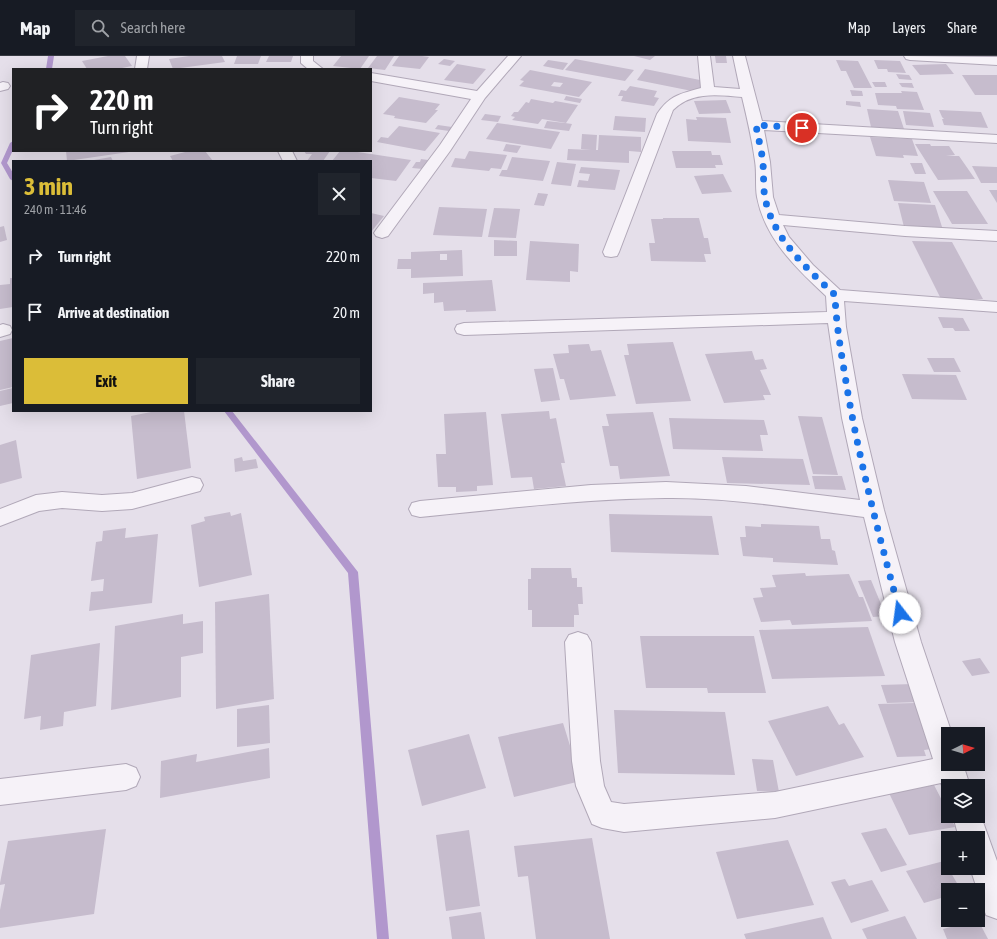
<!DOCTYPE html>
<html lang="en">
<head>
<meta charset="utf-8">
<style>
	body { margin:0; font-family:"Asap Condensed",sans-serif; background:#20242c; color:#f1f3f6; height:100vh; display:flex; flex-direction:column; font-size:15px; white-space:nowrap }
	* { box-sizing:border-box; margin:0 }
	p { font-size:13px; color:#9ea1a6 }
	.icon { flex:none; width:22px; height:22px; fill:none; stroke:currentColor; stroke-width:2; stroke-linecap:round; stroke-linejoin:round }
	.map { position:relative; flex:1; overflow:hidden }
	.panel { position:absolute; left:12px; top:104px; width:360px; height:252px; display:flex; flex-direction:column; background:#171b24; border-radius:0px; box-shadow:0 4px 16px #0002 }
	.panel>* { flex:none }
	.banner { position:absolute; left:12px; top:12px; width:360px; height:84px; border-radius:0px; box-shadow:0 4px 16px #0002; background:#202124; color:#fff; overflow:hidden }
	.needle { width:26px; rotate:85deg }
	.fabs { position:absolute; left:941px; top:671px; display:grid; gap:8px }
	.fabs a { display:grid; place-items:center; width:44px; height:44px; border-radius:0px; background:#171b24; box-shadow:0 4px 16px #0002; font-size:20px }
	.pin { position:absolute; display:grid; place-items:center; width:34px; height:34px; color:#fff; margin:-17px; border:2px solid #fff; border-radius:50%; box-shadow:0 1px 4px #0007 }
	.me { position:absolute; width:44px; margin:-22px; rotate:345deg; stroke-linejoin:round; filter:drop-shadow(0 0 3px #0008) }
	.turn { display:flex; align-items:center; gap:14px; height:84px; padding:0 12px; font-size:18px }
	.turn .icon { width:52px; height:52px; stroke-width:2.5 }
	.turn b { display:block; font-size:28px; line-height:34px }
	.round { display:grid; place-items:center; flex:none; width:42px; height:42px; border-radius:0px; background:#20242c }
	.headline { display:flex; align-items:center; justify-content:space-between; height:68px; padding:0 12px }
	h1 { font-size:24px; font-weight:700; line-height:30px; color:#dbbd38 }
	.cta { display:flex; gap:8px; margin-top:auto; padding:8px 12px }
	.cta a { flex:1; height:46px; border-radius:0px; background:#dbbd38; color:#111; font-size:16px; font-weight:700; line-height:46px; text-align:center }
	.cta a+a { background:#20242c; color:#f1f3f6 }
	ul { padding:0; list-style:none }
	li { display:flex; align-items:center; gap:12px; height:56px; padding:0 12px }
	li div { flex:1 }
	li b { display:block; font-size:15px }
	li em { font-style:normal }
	header { display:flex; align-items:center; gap:24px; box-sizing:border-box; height:56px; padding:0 20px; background:#171b24; border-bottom:1px solid #363941 }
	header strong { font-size:19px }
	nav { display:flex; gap:22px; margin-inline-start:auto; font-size:14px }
	.search { width:280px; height:36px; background:#20242c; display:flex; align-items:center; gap:10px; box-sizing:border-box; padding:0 14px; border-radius:0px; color:#9ea1a6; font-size:15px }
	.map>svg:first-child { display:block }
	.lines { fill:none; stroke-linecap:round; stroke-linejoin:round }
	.stream { fill:#b197cd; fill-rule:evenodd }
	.building { fill:#c6bccd; fill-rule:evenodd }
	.minor-casing { stroke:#b1a8b8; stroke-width:2 }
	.minor { fill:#f6f2f8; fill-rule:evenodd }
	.route { stroke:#1a73e8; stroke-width:7; stroke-dasharray:0 12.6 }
</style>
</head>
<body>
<header>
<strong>Map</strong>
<div class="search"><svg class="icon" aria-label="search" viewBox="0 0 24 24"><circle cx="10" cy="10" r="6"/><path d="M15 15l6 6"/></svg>Search here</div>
<nav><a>Map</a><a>Layers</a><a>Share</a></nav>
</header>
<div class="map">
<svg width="997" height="883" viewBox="0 0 997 883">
	<rect width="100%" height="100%" fill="#e5dfea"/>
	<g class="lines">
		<!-- stream -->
		<g class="stream">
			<path d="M48,0h6l-2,13h-6z"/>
			<path d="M13,85v9l-6,13 6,10v8l-3,-2 -9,-16 9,-20z"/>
			<path d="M224,355h8l126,161 31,367h-12l-29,-366z"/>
		</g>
	</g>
	<!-- building -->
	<g class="building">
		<path d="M108,0h17l7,10 -15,3h-30l-5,-8z"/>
		<path d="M189,0h33l3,6 -52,7 -4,-10z"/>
		<path d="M237,0h24l-3,8h-24z"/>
		<path d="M269,0h24l-2,6h-25z"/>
		<path d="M341,0h28l-9,13 -27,-3z"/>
		<path d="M377,0h17l-9,14 -17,-2z"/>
		<path d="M399,0h23l7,1 -9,12 -28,-3z"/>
		<path d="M634,0h21l-5,4z"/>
		<path d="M715,0h11l1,7h-11z"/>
		<path d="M444,3l11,2 -5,5 -12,-2z"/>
		<path d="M575,3l59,11 -9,11 -60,-11z"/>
		<path d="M548,4l20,3 -5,7 -20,-4z"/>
		<path d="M836,4l22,1 14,27h-18l-8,-17h-5z"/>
		<path d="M874,4l26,1 6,12 -18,-1 -1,-3h-9z"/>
		<path d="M457,8l29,5 -13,15 -29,-4z"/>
		<path d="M946,8l8,10 -34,1 -8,-10z"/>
		<path d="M645,13l60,12 -8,11 -60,-12z"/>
		<path d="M530,14l62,12 -13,15 -60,-11 5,-5 -4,-1zM554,26l9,1 -3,4 -9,-1z"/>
		<path d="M896,18l13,1 3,5 -13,-1z"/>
		<path d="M962,19h35v20h-22z"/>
		<path d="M872,26h13l2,5h-12z"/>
		<path d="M899,27h13l2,5 -12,-1z"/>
		<path d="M630,30l27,5 -3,6 5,1 -5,8 -33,-5 2,-5h-5l3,-6 5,1z"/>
		<path d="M850,34l12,1 1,5h-11z"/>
		<path d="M901,35l16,1 7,18 -27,-1 -1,-3 -18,-1 -3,-12h27z"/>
		<path d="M566,40l16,3 -2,4 -16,-3z"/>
		<path d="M399,41l41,7 -5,6h3l-12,13 -32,-5 1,-2 -12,-2z"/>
		<path d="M531,43l22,4 2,-2 23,4 -12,18 -24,-4 -4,5 -26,-4 3,-3 -4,-1 3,-4h4l8,-10 3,1z"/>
		<path d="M726,44l5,13 -32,1 -5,-13z"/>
		<path d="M846,45l14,1 1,5 -15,-2z"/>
		<path d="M867,53l31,2 6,18 -33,-2z"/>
		<path d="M939,54l42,2 7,16 -44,-3 -2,-6h2l-2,-2z"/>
		<path d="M903,55l27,2 4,14 -28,-2z"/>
		<path d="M485,58l16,2 -3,6 -17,-2z"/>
		<path d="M615,60l31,2 -1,14 -32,-2z"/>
		<path d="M696,61l30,1 5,25 -43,-2 -2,-22 11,1z"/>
		<path d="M547,65l18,2 7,1 -3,7 -25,-3z"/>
		<path d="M497,67l63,9 -9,17 -65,-10z"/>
		<path d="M438,69l14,2 -3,4 -14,-2z"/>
		<path d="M399,70l41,7 -15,18 -48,-9 4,-5 7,1z"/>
		<path d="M582,78l15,1 -1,15h2l1,-15 42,2v15l-12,-1v12l-62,-3 1,-11 23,1 -10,-1z"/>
		<path d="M870,81l42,2 6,17 -15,-1 1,3 -28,-2z"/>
		<path d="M506,88l15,2 -4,7 -14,-2z"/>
		<path d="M915,88h15l1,2h18l6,9 -9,1h13l16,23 -37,1z"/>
		<path d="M66,95h63v1l-62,9z"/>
		<path d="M189,95h16l8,10h-40l-3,-5z"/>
		<path d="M304,95h26l-7,10h-16l5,-7h-6z"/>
		<path d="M340,95h11l60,9 -15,21 -25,-3v-17h-39z"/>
		<path d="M469,95l38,4 -6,14 -10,-1 -2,3 -38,-4 4,-9 10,1z"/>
		<path d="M672,95h39l1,4h8l3,10h-8l1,3h-40z"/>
		<path d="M111,101l2,4h-19v-1z"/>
		<path d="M512,101l38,4 -7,20 -44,-5 3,-6h5z"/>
		<path d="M421,103l7,1 -5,9 -11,-1 4,-6h4z"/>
		<path d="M557,106l19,2 -5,22 -20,-2z"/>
		<path d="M910,107h12l4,11h-11z"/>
		<path d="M972,110l25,1v16h-16z"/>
		<path d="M581,111l39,3 -5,20 -38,-3 2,-7 9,1 2,-7 -11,-1z"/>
		<path d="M723,118l9,18 -30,2 -8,-18z"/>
		<path d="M888,124l36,2 7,21 -37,-2z"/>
		<path d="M989,134h8v13z"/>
		<path d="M933,135h34l21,33h-36z"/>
		<path d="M538,137l10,1 -4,12 -10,-1z"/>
		<path d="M898,147l37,2 8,25 -39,-3z"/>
		<path d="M439,151l48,2 -5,28 -49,-2z"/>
		<path d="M494,152l26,1 -4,29 -28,-1z"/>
		<path d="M371,157l13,3 -13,16z"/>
		<path d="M663,162h36l5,20h4l3,16h-7l2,8 -55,-1 -2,-18h6l-4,-24h12z"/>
		<path d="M4,170l3,14 -7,2v-15z"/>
		<path d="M494,184l23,1v15h-23z"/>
		<path d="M530,185l49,3 -1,28 -8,-1v11l-44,-2z"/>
		<path d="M912,185l40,1 31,57h-42z"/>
		<path d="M462,194l1,26 -52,2v-9h-14l1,-10h13v-7zM440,198h7v6h-7z"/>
		<path d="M10,222h3v29l-13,2v-24l10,-1z"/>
		<path d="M492,224l4,31 -30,1v-2l-22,1 -1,-9 -9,1v-10l-11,1v-11z"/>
		<path d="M938,261l25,1 7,13h-15l-2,-3h-10z"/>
		<path d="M13,282v49l-13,3v-49z"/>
		<path d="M673,286l18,59 -55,3 -12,-49h5l-2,-11z"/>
		<path d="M589,288l2,7 10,-1 15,46 -46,4 -6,-21h-4l-7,-25 16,-1 -1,-8z"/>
		<path d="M752,295l3,9 8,-1 4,10 -7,1 11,25h-8l2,5 -41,3 -19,-49z"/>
		<path d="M927,302h27l7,14h-27z"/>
		<path d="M553,312l7,32 -19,2 -7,-33z"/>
		<path d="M902,318l54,1 11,25 -55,-1z"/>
		<path d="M13,332v15l-13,3v-15z"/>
		<path d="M156,355h28l7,57 -54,11 -6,-63z"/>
		<path d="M549,355l1,8 6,-1 9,45h-4l5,23 -32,3 -2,-12 -21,1 -10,-64z"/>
		<path d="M486,356l7,73 -16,1v5l-21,1v-5h-18l-2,-33h10l-2,-40z"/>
		<path d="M653,356l17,64 -50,3 -2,-13h-8l-8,-40h7l-3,-12z"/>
		<path d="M798,360l24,1 16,58 -25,-1z"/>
		<path d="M669,362l95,2 4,15h-8l3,16 -90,-2z"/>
		<path d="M16,384l6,38 -22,6v-39z"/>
		<path d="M242,401l1,4 13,-2 2,9 -23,4 -1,-13z"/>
		<path d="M722,401l81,2 7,26 -83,-2z"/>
		<path d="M812,420h30l4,14 -31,-1z"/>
		<path d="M230,456l1,4 10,-3 11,62 -53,12 -8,-62 14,-4 -1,-4z"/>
		<path d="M609,458l103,2 7,39 -108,-3z"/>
		<path d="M761,468l58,2 2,13h9l2,11 3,1 3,14 -65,-3v-4l-30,-2 -3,-19h6l-1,-11 16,1z"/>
		<path d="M126,472l-1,10 33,-4 -6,69 -63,8 2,-19 12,-1 1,-12 -13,2 5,-39 6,-1 1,-10z"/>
		<path d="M531,512h40l1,10h5v9h5l1,17h-5l1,11h-5v12h-42v-17h-4v-31h3z"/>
		<path d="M805,517l1,3 43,-2 10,23h4l9,24 -80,4 -2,-5 -29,2 -8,-24 10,-1 -3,-9 16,-1 -4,-12z"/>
		<path d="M871,524l15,36 -13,1 -15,-36z"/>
		<path d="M269,538l5,105 -58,10 -1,-107z"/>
		<path d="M183,558v10l20,-3v32l-22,4v40l-70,13 4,-84z"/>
		<path d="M868,571l17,49 -113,3 -13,-49z"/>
		<path d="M640,580h114l12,57h-58l-1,-5h-61z"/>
		<path d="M100,587l-4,63 -32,6 -1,14 -23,4 1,-14 -17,3 7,-64z"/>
		<path d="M980,602l10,15 -18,3 -10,-15z"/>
		<path d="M913,628l7,18 -33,1 -6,-18z"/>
		<path d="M915,647l17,46 -8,1 2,6 -29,1 -19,-53z"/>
		<path d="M269,649l1,38 -33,4v-38z"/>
		<path d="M828,650l11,19 5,-2 20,34 -68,19 -28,-55z"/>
		<path d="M614,654l111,2 10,63 -117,-2z"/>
		<path d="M563,667l18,58 -67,16 -16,-60z"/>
		<path d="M469,678l17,54 -64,18 -14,-56z"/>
		<path d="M269,692l1,30 -110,20 1,-37 36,-7 -1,8z"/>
		<path d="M752,703l21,1 6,32 -22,-1z"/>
		<path d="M934,729l14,27v4h2l5,11 -46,8 -20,-42z"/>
		<path d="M886,772l21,37 -26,7 -20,-39z"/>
		<path d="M106,773l-12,85 -94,14v-18l5,-26 -5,1v-2l8,-42z"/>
		<path d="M469,774l11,76 -34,5 -10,-76z"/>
		<path d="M592,782l18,101h-74l-8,-63 -10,1 -4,-31z"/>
		<path d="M788,784l26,65 -77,14 -21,-67z"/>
		<path d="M944,805l17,29h-13v6l-24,7 -18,-32z"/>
		<path d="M845,823l4,7 23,-6 17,31 -38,12 -20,-41z"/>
		<path d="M481,856l4,27h-33l-3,-22z"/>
		<path d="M905,860l12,23h-50l-5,-10z"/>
		<path d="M823,861l9,22h-86l-2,-5z"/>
		<path d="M978,864l10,19h-41l-4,-10z"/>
	</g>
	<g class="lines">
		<defs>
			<g id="minor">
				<path d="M137,0h12l-2,13h-12z"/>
				<path d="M301,0h12v5l10,8h-15l-7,-6z"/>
				<path d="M508,0h13l-36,42 -35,53 -62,85 -6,2 -6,-2 -2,-3 2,-3 64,-85 31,-46 -100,-18v-8l106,18z"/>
				<path d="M698,0h12l4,31 26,2 -7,-33h12l17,65 235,14v8l-233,-13 6,32 3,35 6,18 126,11 92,5v10l-92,-5 -122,-11 6,12 24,28 27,25 157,12v10l-153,-11 2,26 16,91 22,92 37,132 31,92h-4v30h15l7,22h-22v10l-2,-1 -5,-12 -166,35 -151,14 -22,-4 -10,-4 -16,-38 -4,-25 -7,-119 4,-7 9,-3 9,3 4,7 9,119 4,25 7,16 13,2 151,-12 158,-33 -38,-117 -31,-125c-66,-8 -133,-20 -199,-19 -82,1 -164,11 -245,19l-8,-2 -3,-6 3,-6 8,-2 171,-16 75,-3 80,4 114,14 -18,-82 -14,-95 -364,12 -7,-2 -2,-4 2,-4 7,-2 363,-11 -1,-16c-29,-27 -61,-57 -69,-99 -2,-11 0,-24 -2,-36 -3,-22 -8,-43 -13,-64 -24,-2 -50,-6 -69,13l-54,142 -2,4 -6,1 -6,-1 -2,-4 54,-138c13,-19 23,-20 44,-26z"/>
				<path d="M904,0l93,1v8l-87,-5 -4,-1z"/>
				<path d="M3,26l5,1 2,3 -2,3 -8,2v-8z"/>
				<path d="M278,95h14l5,10h-14z"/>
				<path d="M3,268l7,2 2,4 -2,4 -10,3v-12z"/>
				<path d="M192,421l8,2 3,6 -3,6 -68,18 -30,2 -40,-3 -23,3 -39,15v-17l36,-14 26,-3 40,3 30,-2z"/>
				<path d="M126,708l10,4 4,9 -4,9 -10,4 -126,15v-26z"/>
				<path d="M978,752l19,53v58l-11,-4 -16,-47h8v-30h-19l-6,-22h25z"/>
			</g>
		</defs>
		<!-- minor casing -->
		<use href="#minor" class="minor-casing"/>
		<!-- minor -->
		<use href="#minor" class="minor"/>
	</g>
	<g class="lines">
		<!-- route -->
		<path class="route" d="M802,72l-46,-3c2,13 6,26 7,39 1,11 0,23 2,34 8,40 41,70 70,97 1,31 7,62 12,93 13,76 33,151 53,225"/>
	</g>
</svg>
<div class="fabs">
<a><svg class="needle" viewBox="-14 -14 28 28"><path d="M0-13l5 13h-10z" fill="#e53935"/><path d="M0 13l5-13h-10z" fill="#9ea1a6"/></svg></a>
<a><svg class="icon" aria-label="layers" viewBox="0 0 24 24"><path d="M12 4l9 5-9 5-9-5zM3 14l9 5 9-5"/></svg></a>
<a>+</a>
<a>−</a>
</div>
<div class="pin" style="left:802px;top:72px;background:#d93025"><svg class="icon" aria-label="arrive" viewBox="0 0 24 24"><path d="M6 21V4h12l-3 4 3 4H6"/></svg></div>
<svg class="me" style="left:900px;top:557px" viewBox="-20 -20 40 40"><circle r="19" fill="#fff"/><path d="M0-13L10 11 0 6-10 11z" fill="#1a73e8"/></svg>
<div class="banner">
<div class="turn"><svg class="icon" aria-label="right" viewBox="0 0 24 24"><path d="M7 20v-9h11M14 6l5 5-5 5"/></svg><div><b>220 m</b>Turn right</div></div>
</div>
<section class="panel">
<div class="headline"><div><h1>3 min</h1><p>240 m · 11:46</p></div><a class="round"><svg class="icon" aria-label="close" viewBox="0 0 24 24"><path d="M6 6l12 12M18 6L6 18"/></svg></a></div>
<ul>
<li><svg class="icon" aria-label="right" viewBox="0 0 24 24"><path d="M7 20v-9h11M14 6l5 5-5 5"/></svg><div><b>Turn right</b></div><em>220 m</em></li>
<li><svg class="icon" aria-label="arrive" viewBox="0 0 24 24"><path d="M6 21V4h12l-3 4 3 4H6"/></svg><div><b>Arrive at destination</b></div><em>20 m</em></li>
</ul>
<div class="cta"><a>Exit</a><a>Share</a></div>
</section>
</div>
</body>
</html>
